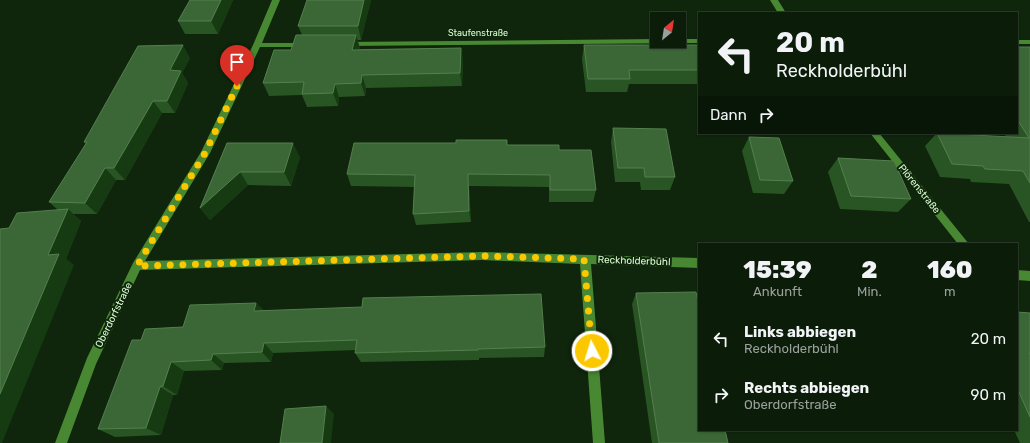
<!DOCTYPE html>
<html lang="de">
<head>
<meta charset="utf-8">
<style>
	body { margin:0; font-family:Rubik,sans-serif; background:#142512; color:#f1f3f6; height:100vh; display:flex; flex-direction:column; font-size:15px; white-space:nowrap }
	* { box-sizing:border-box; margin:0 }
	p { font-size:13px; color:#9aa19c }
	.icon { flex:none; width:22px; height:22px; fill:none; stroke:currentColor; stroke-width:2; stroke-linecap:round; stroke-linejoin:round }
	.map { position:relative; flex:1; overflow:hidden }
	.sheet { position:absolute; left:698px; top:243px; width:320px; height:188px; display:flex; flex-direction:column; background:#0b1c09; border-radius:0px; box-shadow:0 1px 3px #0004,0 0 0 1px #2b3a2a }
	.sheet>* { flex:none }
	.banner { position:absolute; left:698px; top:12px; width:320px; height:122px; border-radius:0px; box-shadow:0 1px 3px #0004,0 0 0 1px #2b3a2a; background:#0b1c09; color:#f1f3f6; overflow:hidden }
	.needle { width:26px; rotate:30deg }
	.buttons { position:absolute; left:650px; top:12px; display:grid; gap:8px }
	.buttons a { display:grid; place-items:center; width:36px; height:36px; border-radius:0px; background:#0b1c09; box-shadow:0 1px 3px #0004,0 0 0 1px #2b3a2a; font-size:20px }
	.pin { position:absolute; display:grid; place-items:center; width:34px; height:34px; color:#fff; margin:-41px -17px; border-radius:50% 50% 50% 0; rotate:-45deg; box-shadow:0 0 4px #0007 }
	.pin .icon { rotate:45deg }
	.me { position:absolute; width:44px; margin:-22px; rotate:355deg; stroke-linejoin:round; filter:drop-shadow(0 0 3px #0008) }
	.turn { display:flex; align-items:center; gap:14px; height:84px; padding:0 12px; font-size:18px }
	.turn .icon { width:52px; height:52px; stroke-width:2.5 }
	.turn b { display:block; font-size:28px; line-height:34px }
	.then { display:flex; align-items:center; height:38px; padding:0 12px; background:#0003; gap:8px; font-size:15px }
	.eta { display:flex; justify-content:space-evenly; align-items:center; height:68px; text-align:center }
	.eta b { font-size:24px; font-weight:800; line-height:28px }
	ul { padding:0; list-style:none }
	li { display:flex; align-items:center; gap:12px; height:56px; padding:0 12px }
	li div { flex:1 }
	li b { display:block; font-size:15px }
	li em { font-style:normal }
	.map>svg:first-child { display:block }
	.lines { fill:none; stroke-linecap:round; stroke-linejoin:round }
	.minor { fill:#498832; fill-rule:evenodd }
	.wall { fill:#285523 }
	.shaded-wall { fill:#163a12 }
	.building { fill:#3b6736; stroke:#547f4e }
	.route { stroke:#fbc800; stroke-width:7; stroke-dasharray:0 12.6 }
	.labels { text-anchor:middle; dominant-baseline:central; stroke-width:4; stroke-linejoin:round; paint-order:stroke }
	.far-street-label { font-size:9px; fill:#d9ffd0; stroke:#0f250c }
	.street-label { font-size:10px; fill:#d9ffd0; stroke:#0f250c }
</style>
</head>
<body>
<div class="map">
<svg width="1030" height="443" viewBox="0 0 1030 443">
	<rect width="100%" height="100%" fill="#0f250c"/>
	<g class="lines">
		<!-- minor -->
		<g class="minor">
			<path d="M272,0h8l-18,43h45l4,2 -4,2h-47l-50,106 -65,108 337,-9 217,6v10l-108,-4 14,179h-12l-13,-179 -98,-4 -342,10 -44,94 -29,79h-12l32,-85 46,-95 68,-111 52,-107z"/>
			<path d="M770,0h8l8,13h-8z"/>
			<path d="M657,39v2h22v-2h20v4l-354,3 -4,-2 4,-2z"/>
			<rect x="1017" y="40" width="13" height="4"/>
			<path d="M870,133h9l90,111h-11z"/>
			<path d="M1017,270l13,1v10l-13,-1z"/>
		</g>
	</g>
	<!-- wall -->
	<g class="wall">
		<path d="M190,0h43l-15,34h-33l-7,-13z"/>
		<path d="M371,0l-10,40h-4l3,8 -1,1 102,-1 2,13 -1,25 -96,2 -1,8 -26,1 -1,9 -31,1 -5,-12 -33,1 -6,-13 28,-33 11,-15 -4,-9z"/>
		<path d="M584,45h115v39h-70l-2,8h-41l-4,-33z"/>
		<path d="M1017,47h13v175h-1l-20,-38 -38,-2 -1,-3 -30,-2 -15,-31 12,-13 69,4 -2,-4h13z"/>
		<path d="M190,58l-8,15 6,10 -13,30h-13l-37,67h-9l-19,34h-24l8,7 -15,38 8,6 -65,-37 49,-18 -9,-8 37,-58 -2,-2z"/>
		<path d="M613,128l62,49 -5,13h-29l-1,-8h-25l-4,-40z"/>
		<path d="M749,137l44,44 -9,13 -31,-1 -11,-42z"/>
		<path d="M227,143l73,14 -9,29 -43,-1 -38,35 -10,-12z"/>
		<path d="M507,145l52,5 37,40 -3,12h-44v-15l-80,-1 2,36 -55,3 -3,-11 2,-27 -64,-1 -4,-12z"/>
		<path d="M838,158l73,41 -13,13 -58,-3 -12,-37z"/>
		<path d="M636,293l63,137 29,13h-76l-20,-139z"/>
		<path d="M256,303l7,7 282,37 -1,10 -65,1v2l-118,2 -6,-9 1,-3 -83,3 -2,9 -47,1 -2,7 -38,1 -7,24h-4l-12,40 -46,2 -17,-8 43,-89 42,-13z"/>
		<path d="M1017,312l13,1v130h-10l-6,-13h3z"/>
	</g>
	<!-- shaded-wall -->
	<g class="shaded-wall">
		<path d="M221,0h12l-15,34 -7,-13z"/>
		<path d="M364,0h7l-10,40 -3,-14z"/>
		<path d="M356,35l4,13 -4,15 -4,-13z"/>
		<path d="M183,45l7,13 -8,15 6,10 -13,30 -8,-12 3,-31z"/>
		<path d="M461,48l2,13 -1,25 -2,-13z"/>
		<path d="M362,75l4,13 -1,8 -4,-13z"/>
		<path d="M335,84l4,13 -1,9 -5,-13z"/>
		<path d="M153,101l9,12 -37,67 -11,-12z"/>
		<path d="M293,143l7,14 -9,29 -7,-14z"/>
		<path d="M105,168l11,12 -19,34 -12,-11z"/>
		<path d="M240,172l8,13 -38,35 -10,-12z"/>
		<path d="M468,174l1,12 2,36 -2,-11z"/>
		<path d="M68,209l13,12 -15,38 8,6 -72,178h-2v-49l48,-139z"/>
		<path d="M256,303l9,10 -11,-2z"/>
		<path d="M264,343l9,10 -2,9 -9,-10z"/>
		<path d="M213,354l11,9 -2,7 -11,-10z"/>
		<path d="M171,362l13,9 -7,24 -14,-9z"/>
		<path d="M160,387l13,8 -12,40 -15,-7z"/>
		<path d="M326,406l8,8 -3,29h-9z"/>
	</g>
	<!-- building -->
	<g class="building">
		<path d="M190,0h31l-10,21h-33z"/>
		<path d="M307,0h57l-6,26h-60z"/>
		<path d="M296,35h60l-4,15 109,-2 -1,25 -98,2 -1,8 -26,1 -2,9 -31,1 2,-12 -41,1 11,-33h17z"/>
		<path d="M183,45l-13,25 11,1 -14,30h-14l-39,67h-9l-20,35 -36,-1 38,-60h-3l54,-96z"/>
		<path d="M584,45h115v25h-70l1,9h-42z"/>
		<path d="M1017,47h13v136l-7,-12 -38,-2 -2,-3 -31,-2 -15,-31 92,5 -12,-19z"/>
		<path d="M613,128l53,1 9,48h-30l-1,-9h-26z"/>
		<path d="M749,137l30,1 14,43 -33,-1z"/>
		<path d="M456,140h51v5h52v5h32l5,40h-46v-15l-82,-1 1,37 -56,3 2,-39 -68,-1 7,-31h102z"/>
		<path d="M227,143h66l-9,29h-44l-40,36z"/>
		<path d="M838,158l56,3 17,38 -60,-3z"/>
		<path d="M68,209l-20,46 11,-1 -59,140v-165l9,-1 8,-15z"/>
		<path d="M696,292l3,15v123h26l3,13h-69l-23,-150z"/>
		<path d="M541,294l4,53 -67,2v1l-123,3 2,-13 -93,3 -2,9 -49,2 -2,6 -40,2 -8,24 -3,1 -14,41 -48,1 34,-89h9l4,-11 38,-2 7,-22 66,-2 -2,8 108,-4 1,-9z"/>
		<path d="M1017,312l13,1v40h-1l1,2v62l-12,-27h-1z"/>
		<path d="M326,406l-4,37h-42l5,-34z"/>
	</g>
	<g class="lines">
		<!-- route -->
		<path class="route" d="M237,86l-32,67 -68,113 345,-10 102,3 8,92"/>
	</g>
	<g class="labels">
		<!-- far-street labels -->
		<g class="far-street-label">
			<text x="478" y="33">Staufenstraße</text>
		</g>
		<!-- street labels -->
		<g class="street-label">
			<text transform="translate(919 189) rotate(51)">Plörenstraße</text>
			<text transform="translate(634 261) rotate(2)">Reckholderbühl</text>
			<text transform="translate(114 315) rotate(-64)">Oberdorfstraße</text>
		</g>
	</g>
</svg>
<div class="buttons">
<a><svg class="needle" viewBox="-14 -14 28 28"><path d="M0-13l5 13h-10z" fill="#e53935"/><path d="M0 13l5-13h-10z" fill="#9aa19c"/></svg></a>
</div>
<div class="pin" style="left:237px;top:86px;background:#d93025"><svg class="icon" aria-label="arrive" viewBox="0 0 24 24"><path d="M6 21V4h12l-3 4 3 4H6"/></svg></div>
<svg class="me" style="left:592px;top:351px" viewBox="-20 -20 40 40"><circle r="17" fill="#fbc800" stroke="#fff" stroke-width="3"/><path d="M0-11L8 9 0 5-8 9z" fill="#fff"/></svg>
<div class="banner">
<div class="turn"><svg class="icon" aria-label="left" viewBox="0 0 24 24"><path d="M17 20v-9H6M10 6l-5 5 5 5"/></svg><div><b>20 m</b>Reckholderbühl</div></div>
<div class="then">Dann<svg class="icon" aria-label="right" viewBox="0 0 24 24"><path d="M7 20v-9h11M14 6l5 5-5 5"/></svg></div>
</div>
<section class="sheet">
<div class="eta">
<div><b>15:39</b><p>Ankunft</p></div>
<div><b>2</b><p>Min.</p></div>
<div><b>160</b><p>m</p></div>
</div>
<ul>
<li><svg class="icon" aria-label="left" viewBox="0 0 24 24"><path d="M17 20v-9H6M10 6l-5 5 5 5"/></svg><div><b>Links abbiegen</b><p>Reckholderbühl</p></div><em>20 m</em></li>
<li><svg class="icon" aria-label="right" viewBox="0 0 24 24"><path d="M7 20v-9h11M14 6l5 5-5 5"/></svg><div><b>Rechts abbiegen</b><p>Oberdorfstraße</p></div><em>90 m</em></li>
</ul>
</section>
</div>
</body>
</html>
